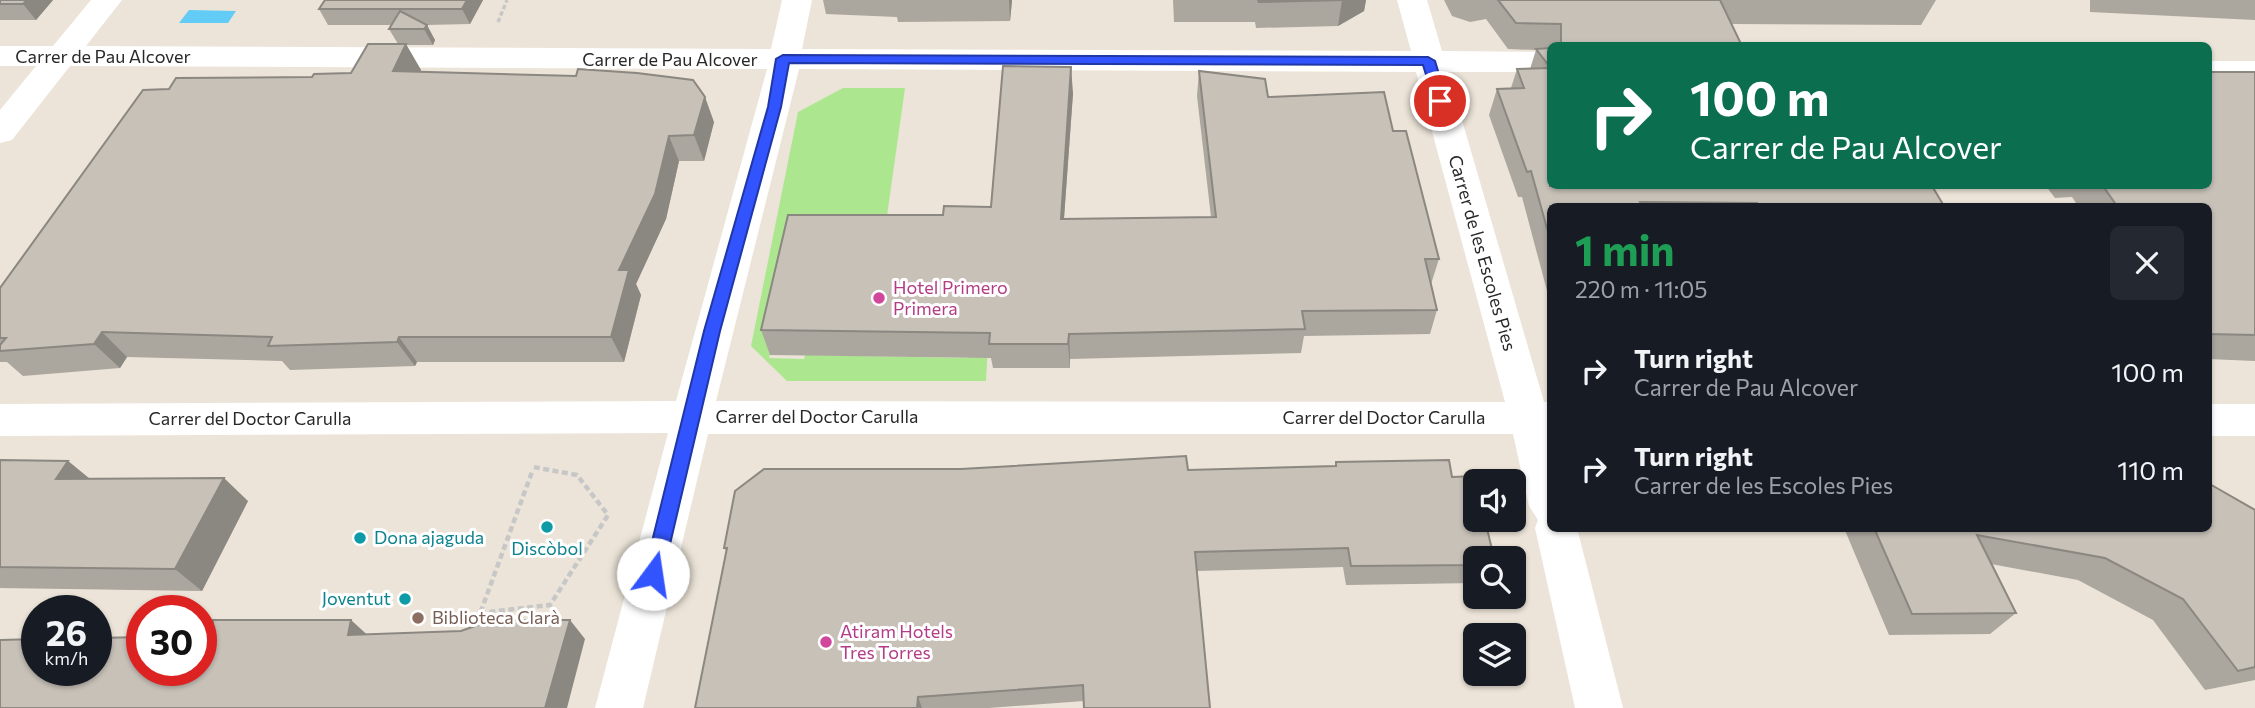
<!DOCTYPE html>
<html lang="en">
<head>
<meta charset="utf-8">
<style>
	:root { --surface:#171b24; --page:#242831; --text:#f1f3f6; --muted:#9ea1a6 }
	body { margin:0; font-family:Commissioner,sans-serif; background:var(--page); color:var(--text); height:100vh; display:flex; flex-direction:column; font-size:26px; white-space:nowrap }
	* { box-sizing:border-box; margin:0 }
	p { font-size:23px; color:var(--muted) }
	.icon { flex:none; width:38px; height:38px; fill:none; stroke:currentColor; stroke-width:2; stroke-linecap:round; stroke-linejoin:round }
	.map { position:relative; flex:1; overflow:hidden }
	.side { position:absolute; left:1547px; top:203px; width:665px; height:329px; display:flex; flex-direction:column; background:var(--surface); border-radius:10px; box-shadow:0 2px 5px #0004 }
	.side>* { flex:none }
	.banner { position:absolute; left:1547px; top:42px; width:665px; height:147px; border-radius:10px; box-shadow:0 2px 5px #0004; background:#0b6e4f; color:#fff; overflow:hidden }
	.fabs { position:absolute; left:1463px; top:469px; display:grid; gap:14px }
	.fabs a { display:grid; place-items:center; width:63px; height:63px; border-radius:10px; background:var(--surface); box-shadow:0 2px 5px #0004; font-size:35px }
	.speed { position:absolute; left:21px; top:595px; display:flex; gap:14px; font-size:35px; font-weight:700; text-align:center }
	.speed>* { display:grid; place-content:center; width:91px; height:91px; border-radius:50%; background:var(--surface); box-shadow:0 2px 5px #0004; line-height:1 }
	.speed small { font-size:18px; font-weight:400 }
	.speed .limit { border:10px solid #d22; background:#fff; color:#111 }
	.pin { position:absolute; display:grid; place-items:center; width:60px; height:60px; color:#fff; margin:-30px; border:4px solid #fff; border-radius:50%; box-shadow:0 2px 7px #0007 }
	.me { position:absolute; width:77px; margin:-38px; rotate:14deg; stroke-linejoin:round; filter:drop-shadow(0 0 5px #0008) }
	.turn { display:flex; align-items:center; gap:24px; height:147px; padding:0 28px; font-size:32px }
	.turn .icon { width:91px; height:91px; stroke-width:2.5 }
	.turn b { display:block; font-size:49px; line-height:60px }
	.round { display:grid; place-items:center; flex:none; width:74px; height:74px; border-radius:10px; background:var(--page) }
	.headline { display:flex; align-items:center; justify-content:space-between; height:119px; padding:0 28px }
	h1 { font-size:42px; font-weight:700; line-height:52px; color:#1e9e55 }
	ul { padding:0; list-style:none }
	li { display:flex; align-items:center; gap:21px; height:98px; padding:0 28px }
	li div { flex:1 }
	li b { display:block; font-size:26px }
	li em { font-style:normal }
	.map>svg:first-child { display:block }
	.green { fill:#ace790; fill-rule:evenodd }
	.water { fill:#62ccf7 }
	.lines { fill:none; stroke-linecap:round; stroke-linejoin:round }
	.path-far1 { stroke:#c7c7c7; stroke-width:3.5; stroke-dasharray:4.5 2.5; stroke-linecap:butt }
	.path { stroke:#c7c7c7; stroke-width:4.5; stroke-dasharray:6 3.5; stroke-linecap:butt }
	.minor { fill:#fff; fill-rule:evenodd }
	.wall { fill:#aba69e }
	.shaded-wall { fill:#8b8781 }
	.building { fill:#c7c1b8; stroke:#8b8781; stroke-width:2 }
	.route { fill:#3254ff; stroke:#2037a6; stroke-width:2 }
	.hotel-dot { fill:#d1479c; stroke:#fff; stroke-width:2.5 }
	.culture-dot { fill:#0f9aa8; stroke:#fff; stroke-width:2.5 }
	.education-dot { fill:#8d6e63; stroke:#fff; stroke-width:2.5 }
	.labels { text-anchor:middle; stroke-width:6; stroke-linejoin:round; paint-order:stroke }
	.street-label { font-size:18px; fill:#282828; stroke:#fff }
	.hotel-label { font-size:18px; fill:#b23c85; stroke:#fff; text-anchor:start }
	.culture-label { font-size:18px; fill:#0d838f; stroke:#fff; text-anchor:start }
	.education-label { font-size:18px; fill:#785e54; stroke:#fff; text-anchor:start }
</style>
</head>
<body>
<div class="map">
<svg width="2255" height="708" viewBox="0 0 2255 708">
	<rect width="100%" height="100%" fill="#ece4d8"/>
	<path class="green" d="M843,88h62l-19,135h109l-9,158h-199l-36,-35 47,-234zM981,232l-13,126 -163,-3 -1,4 -35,-1 29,-125z"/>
	<path class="water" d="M189,10l47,1 -8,12h-49z"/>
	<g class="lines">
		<path class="path-far1" d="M498,22l9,-22"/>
		<g class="path">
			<path d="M480,613l70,-8 58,-90 -31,-40 -44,-8"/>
			<path d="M474,630l58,-158"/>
		</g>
		<g class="minor">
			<path d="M91,0h31l-36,46 685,3 11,-49h30l-10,49 609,2 -14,-51h30l15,51 108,1v20h-102l96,330h6v126h27l46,180h-48l-40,-180 3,-8 -9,-14 -16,-72h-805l-65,274h-48l73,-275 -668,3v-32l676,-3 91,-332 -697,-3 -58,74 -12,3v-33l36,-44h-36v-20h53zM799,69l617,3 89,330 -789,-1z"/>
			<rect x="2208" y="61" width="47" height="20"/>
			<rect x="2208" y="404" width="47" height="32"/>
		</g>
	</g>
	<g class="wall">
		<path d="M0,0h53l-17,20h-36z"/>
		<path d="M483,0l-13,24 -44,1 9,15 -2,5h-27l15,25 -1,2 294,50 -10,39h-25l-13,58 -30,65 5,11 -17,67h-207l-2,4 -125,4 -8,-9 -155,-4 -7,11 -97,8 -16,-14h-7v-74l169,-199 143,-12 39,-4 47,-29 -9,-15 3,-4h-64l-9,-16z"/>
		<path d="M823,0h189l-2,21 -112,1 -1,-5 -71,-3z"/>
		<path d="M1173,0h193l-2,11 -26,15 -82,2 -1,-6h-81z"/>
		<path d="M1444,0h492l-15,25 -189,-1 10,22h-192v140l394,20h-394v96l-28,-105h-4l-29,-82 8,-26 14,-1 6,-19h13l6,-19 -28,-1 -22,-30 -16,3 -18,-6z"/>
		<path d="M2090,0h165v20l-165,-8z"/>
		<path d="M1199,71l69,26 125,34 46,128 -8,25 6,26 -7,24 -126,2 -3,17 -231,6v9h-77l-2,-10 -221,-3 -9,-25 182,-115 48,-8 82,-114 -9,126 147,-2 -14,-121z"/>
		<path d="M2255,72v289l-47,-2v-153h-130l-6,-9 -17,1 -9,-12h162z"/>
		<path d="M0,460l68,1 22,18 158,22 -46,90 -202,-3z"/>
		<path d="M1336,462l116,15 23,81v25l-129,2 -3,-18 -146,4 -113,130 -95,7h-294l32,-156 -3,-4 464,-78 147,-4z"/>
		<path d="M2255,510v170l-50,10 -52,-70 -75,-40 -87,-16 25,49 -26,21 -101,1 -45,-107h364z"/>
	</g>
	<g class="shaded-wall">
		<path d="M27,0h26l-17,20 -13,-16z"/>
		<path d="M467,0h16l-13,24 -8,-15z"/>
		<path d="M1009,0h3l-2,21z"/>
		<path d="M1342,0h24l-2,11 -26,15z"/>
		<path d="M427,25l8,15 -2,5 -9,-16z"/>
		<path d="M406,44l15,26 -13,27 -15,-26z"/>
		<path d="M1071,67l2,26 -11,152 -1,-26z"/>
		<path d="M705,97l9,25 -10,39 -10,-26z"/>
		<path d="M669,136l10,25 -13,58 -30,65 5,11 -17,67 -13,-25 8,-67z"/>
		<path d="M102,332l25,25 -7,11 -26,-24z"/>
		<path d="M1069,334l1,25v9l-2,-24z"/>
		<path d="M399,337l18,25 -2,4 -18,-24z"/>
		<path d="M68,461l28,23 -40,-5z"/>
		<path d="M224,478l24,23 -46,90 -27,-22z"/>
		<path d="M351,620l22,20 -25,-5z"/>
		<path d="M570,620l15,19 -18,69h-22z"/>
		<path d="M918,697l4,11h-5z"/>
	</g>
	<g class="building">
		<path d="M0,0h27l-4,4h-23z"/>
		<path d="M325,0h142l-5,9h-143z"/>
		<path d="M1258,0h85l-84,2z"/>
		<path d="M1498,0h222l22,46h-181v-22l-45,-1z"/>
		<path d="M400,11l27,14 -3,4h-35z"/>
		<path d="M368,44h38l-13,27 183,5 2,-7 59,4 56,7 12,17 -11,38 -25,1 -14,58 -36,76h10l-18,67h-212l-2,5 -129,4 4,-9 -170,-5 -8,12 -94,7v-6l6,-7h-6v-50l143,-198 26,-1 7,-11 136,-1 2,-3 37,-1z"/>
		<path d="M1550,48v19l-14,-18z"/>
		<path d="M1003,66l68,1 -10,152 155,-2 -17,-146 66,8 3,18 116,-5 9,39h13l33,128h-14l12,51 -135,1 3,18 -236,5 -1,10h-79l1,-11 -229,-3 27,-115h155l1,-9 47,1z"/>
		<path d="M1550,68v118h382l12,20h-186l-1,-3 -117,-1 2,4h-92v33l-19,-68 -4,1 -30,-83 27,-1 -7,-19z"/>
		<path d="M2208,72h47v263l-47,-1v-128h-91l-14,-20h105z"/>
		<path d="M1186,456l2,14 148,-4v-4l113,-2 3,17 24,-1 1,5h-2v39h10l9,38h-19v7l-124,1 -3,-18 -153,4 15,156h-126l-1,-23 -165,12 -1,11h-222l32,-160h-3l11,-57 29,-22h197z"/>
		<path d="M0,460l68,1 -12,18 168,-1 -49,91 -175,-2z"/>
		<path d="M2208,483l47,27v157l-17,4 -55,-72 -78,-41 -128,-23 39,78 -104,1 -38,-86h334z"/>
		<path d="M213,620h138l-3,15 113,-4 31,-11h78l-25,88h-545v-68l37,-1v31h59v-32l46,-1v33h59v-35h11z"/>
	</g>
	<path class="route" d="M783,55l645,2 7,4 12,40 -2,3h-10l-12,-39 -634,-2 -8,44 -61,224 -57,243 -3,6 -7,2 -6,-2 -3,-6 60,-243 64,-224 8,-48z"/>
	<g class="hotel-dot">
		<circle cx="879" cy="298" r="7"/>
		<circle cx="826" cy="642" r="7"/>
	</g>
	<g class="culture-dot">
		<circle cx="547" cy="527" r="7"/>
		<circle cx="360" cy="538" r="7"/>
		<circle cx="405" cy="599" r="7"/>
	</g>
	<circle class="education-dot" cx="418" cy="618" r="7"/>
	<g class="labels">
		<g class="street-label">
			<text x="103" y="63">Carrer de Pau Alcover</text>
			<text x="670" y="66">Carrer de Pau Alcover</text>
			<text transform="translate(1482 253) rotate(74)" y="6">Carrer de les Escoles Pies</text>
			<text x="817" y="423">Carrer del Doctor Carulla</text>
			<text x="1384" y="424">Carrer del Doctor Carulla</text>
			<text x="250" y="425">Carrer del Doctor Carulla</text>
		</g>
		<g class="hotel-label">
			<text x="893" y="294">Hotel Primero<tspan x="893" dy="21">Primera</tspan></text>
			<text x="840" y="638">Atiram Hotels<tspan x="840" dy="21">Tres Torres</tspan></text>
		</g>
		<g class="culture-label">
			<text x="374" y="544">Dona ajaguda</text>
			<text x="547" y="555" text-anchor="middle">Discòbol</text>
			<text x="391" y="605" text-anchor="end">Joventut</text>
		</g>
		<g class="education-label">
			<text x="432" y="624">Biblioteca Clarà</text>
		</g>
	</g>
</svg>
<div class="fabs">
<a><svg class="icon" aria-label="sound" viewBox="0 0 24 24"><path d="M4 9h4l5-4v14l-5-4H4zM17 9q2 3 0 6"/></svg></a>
<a><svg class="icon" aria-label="search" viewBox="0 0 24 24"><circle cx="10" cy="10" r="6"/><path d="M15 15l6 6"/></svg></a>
<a><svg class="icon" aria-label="layers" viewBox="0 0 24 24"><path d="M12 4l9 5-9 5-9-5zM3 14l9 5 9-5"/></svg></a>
</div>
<div class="speed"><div>26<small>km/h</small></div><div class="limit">30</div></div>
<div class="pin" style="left:1440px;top:101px;background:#d93025"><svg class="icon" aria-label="arrive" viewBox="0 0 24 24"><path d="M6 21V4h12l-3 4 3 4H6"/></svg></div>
<svg class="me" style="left:653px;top:574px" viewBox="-20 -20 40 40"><circle r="19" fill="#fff"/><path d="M0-13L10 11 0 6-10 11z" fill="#3254ff"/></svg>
<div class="banner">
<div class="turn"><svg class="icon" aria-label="right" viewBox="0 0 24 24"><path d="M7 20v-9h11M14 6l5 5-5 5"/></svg><div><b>100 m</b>Carrer de Pau Alcover</div></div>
</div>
<section class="side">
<div class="headline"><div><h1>1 min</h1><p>220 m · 11:05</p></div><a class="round"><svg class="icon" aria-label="close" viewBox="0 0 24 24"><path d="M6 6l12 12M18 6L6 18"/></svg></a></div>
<ul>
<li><svg class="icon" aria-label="right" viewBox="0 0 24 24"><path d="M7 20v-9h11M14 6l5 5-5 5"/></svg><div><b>Turn right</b><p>Carrer de Pau Alcover</p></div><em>100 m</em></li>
<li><svg class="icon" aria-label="right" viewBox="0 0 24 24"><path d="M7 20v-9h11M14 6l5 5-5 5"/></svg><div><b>Turn right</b><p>Carrer de les Escoles Pies</p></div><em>110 m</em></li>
</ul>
</section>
</div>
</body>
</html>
